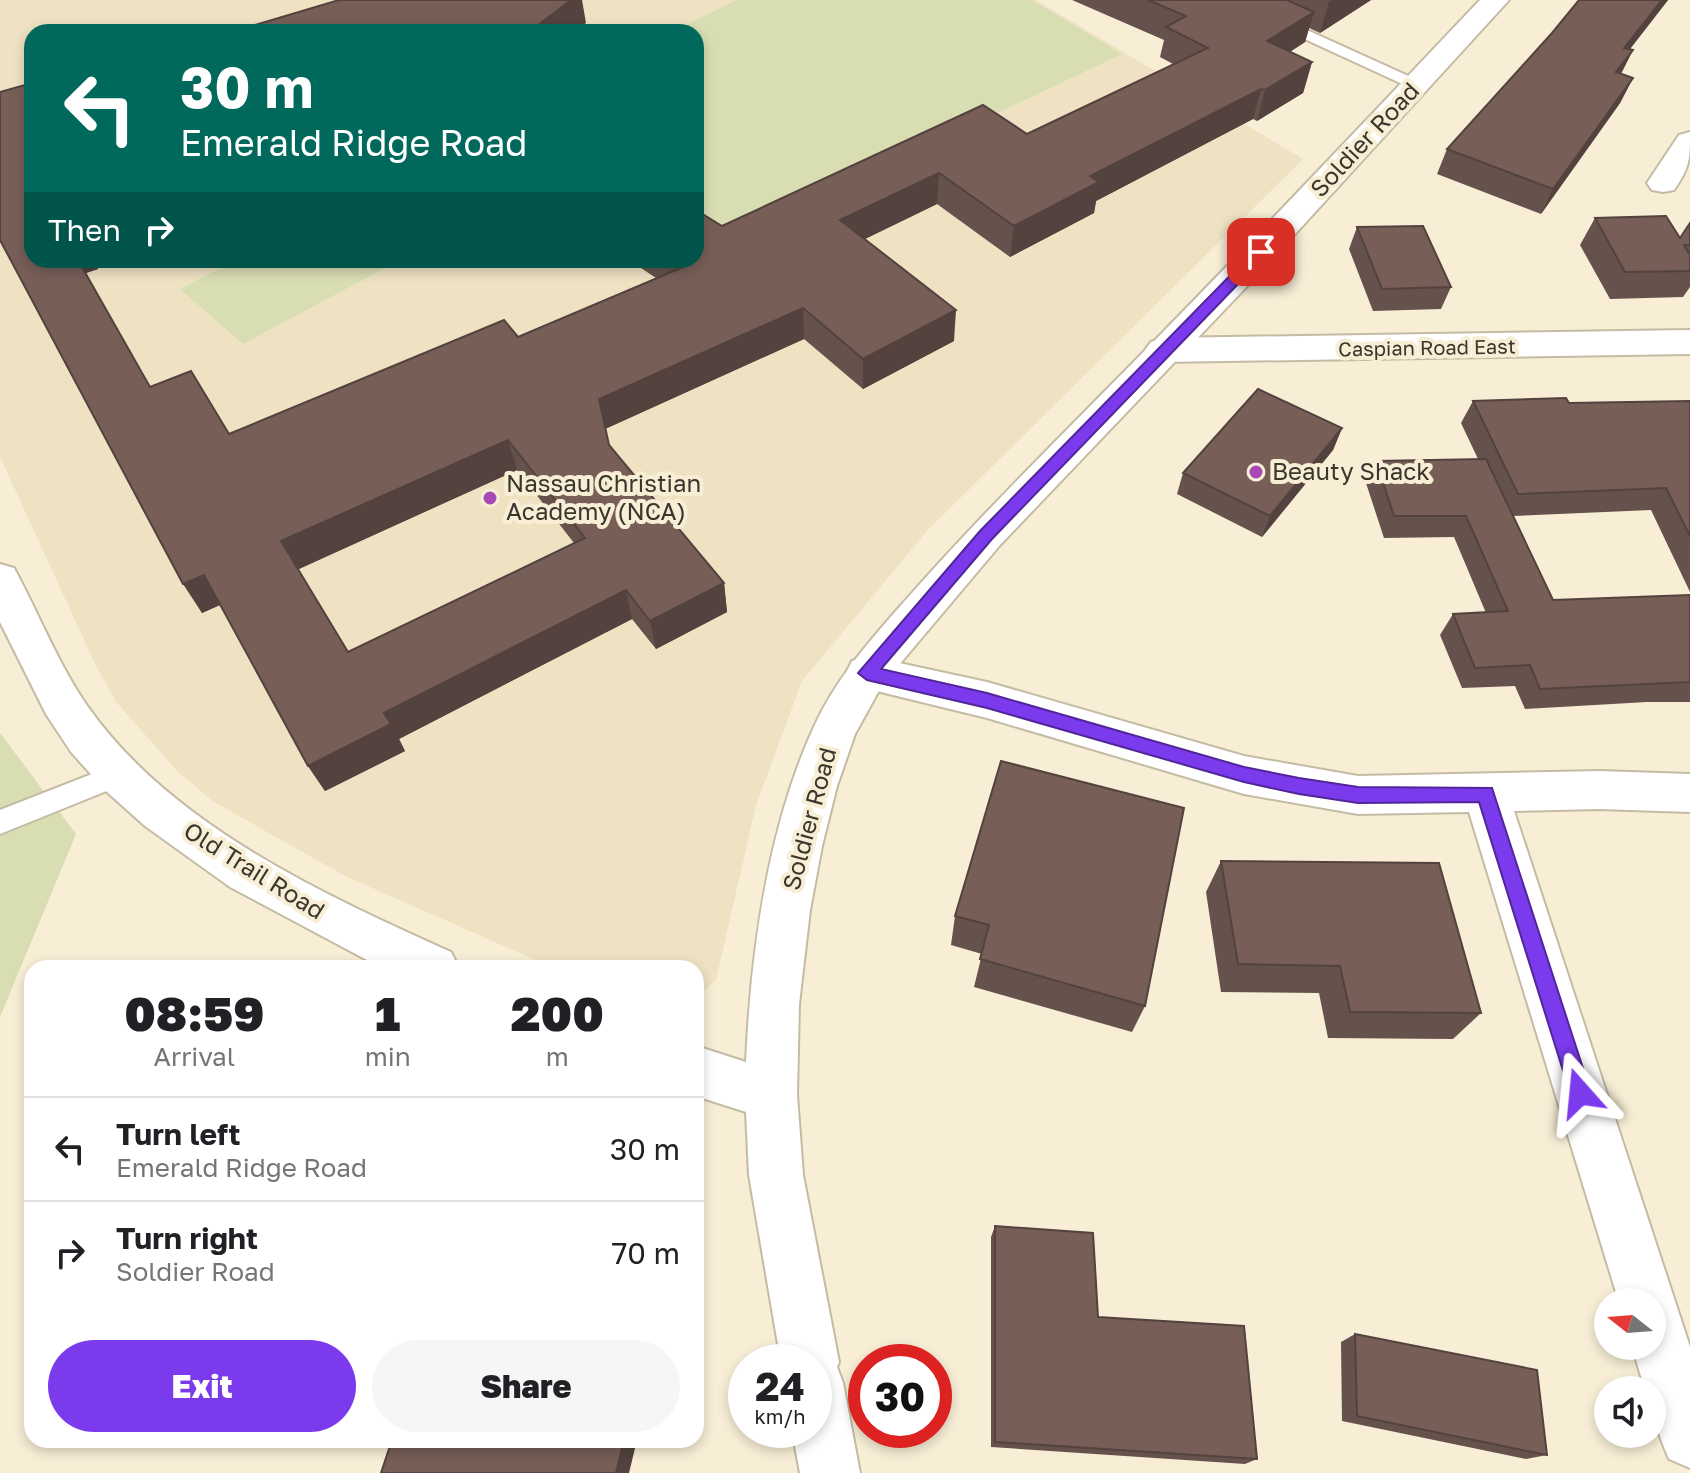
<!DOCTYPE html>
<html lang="en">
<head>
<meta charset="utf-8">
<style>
	:root { --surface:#fff; --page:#f6f6f6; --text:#202124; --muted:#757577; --line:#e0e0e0; --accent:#7c3aed }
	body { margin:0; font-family:"Golos Text",sans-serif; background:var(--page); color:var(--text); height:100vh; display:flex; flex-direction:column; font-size:30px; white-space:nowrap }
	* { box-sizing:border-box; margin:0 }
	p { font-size:26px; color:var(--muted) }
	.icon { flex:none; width:44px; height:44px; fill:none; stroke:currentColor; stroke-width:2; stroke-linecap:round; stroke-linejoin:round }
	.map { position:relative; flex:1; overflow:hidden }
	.drawer { position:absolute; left:24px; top:960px; width:680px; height:488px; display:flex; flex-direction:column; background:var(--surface); border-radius:24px; box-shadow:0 4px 12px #0003 }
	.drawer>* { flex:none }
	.hud { position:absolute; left:24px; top:24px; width:680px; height:244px; border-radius:24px; box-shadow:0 4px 12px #0003; background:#00695c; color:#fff; overflow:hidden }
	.needle { width:52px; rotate:287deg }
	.tools { position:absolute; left:1594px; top:1288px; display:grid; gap:16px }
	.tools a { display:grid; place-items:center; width:72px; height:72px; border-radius:50%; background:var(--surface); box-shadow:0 4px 12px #0003; font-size:40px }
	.speed { position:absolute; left:728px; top:1344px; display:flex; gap:16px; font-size:40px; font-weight:700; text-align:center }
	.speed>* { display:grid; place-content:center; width:104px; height:104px; border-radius:50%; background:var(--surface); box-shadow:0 4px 12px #0003; line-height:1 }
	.speed small { font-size:20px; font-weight:400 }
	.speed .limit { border:12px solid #d22; background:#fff; color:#111 }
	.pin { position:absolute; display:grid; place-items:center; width:68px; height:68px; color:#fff; margin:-34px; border-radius:16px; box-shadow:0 4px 12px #0006 }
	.me { position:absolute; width:88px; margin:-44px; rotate:342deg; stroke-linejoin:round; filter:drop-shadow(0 0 6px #0008) }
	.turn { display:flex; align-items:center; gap:28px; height:168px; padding:0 24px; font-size:36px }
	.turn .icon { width:104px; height:104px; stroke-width:2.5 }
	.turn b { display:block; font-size:56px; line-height:68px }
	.then { display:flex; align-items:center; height:76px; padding:0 24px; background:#0003; gap:16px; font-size:30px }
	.eta { display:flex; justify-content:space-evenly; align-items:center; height:136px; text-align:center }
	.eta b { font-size:48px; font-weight:800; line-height:56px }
	.action { display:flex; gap:16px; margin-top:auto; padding:16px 24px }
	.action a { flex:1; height:92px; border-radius:48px; background:var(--accent); color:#fff; font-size:32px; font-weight:800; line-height:92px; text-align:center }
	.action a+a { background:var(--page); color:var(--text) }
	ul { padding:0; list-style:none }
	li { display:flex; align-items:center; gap:24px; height:104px; padding:0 24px; border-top:2px solid var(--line) }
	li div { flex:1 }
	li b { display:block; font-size:30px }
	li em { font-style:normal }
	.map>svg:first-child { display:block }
	.built { fill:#eee2c3; fill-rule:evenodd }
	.green { fill:#d9ddb2 }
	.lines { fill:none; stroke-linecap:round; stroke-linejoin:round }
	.service-casing { stroke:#c5bba4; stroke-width:4 }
	.minor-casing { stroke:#c5bba4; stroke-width:4 }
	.secondary-casing { stroke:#c5bba4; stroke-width:4 }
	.service { fill:#fff; fill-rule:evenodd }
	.minor { fill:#fff; fill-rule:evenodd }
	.secondary { fill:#fff; fill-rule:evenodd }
	.wall { fill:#66524c; fill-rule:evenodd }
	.shaded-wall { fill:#53423e }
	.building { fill:#775f58; stroke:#53423e; stroke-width:2; fill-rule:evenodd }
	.route { fill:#7c3aed; stroke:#51269a; stroke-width:2 }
	.poi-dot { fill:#a649b4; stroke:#f8eed6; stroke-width:3 }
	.labels { text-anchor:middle; stroke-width:8; stroke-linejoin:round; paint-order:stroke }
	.far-street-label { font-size:20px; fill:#3a362d; stroke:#f8eed6 }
	.street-label { font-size:24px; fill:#3a362d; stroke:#f8eed6 }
	.poi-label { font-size:24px; fill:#3a362d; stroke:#f8eed6; text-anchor:start }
</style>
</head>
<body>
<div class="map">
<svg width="1690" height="1473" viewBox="0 0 1690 1473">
	<rect width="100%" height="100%" fill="#f8eed6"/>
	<path class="built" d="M0,0h1036l267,159 -377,373 -124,149 -46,124 -40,175 -20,18v-30h-142l-209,-92 -131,-74 -36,-30 -61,-69 -20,-35 -97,-211zM32,32h664v228h-664z"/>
	<g class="green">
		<path d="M737,0h295l90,54 -391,185 -35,-22v-185h-24z"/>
		<path d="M237,260h163l-157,84 -63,-55z"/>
		<path d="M0,733l76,101 -76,183z"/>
	</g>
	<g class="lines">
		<defs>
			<g id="service">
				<path d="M1220,0h21l185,84 -9,5 -6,-1z"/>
				<path d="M120,763l9,3 4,8 -4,8 -129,52v-24z"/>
			</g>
			<g id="minor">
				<path d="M1690,132c0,27 0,35 -16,58l-11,2 -11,-2 -5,-7 32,-48z"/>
				<path d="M1690,330v24l-527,8 -12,-4 -6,-8 6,-8 12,-4z"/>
				<path d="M867,656l120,26 257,74 114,20 241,-5 91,3v38l-91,-3 -85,2 176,536v121l-21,-9c-10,-23 -17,-44 -17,-69h-7l-13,-44h20v-44h-33l-150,-490 -111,2 -114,-20 -257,-76 -135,-33 -6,-12 6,-12z"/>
			</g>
			<g id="secondary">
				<path d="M1480,0h29l-256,280 -253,265 -118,140 -27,49 -18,52 -15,60 -12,64 -11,94 -2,91 6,80 36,187 -2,5 6,16 17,90h-60l-8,-43h22v-68h-33l-32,-187 -3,-63 -50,-16v-50l50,16c5,-111 21,-231 67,-333 23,-52 61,-93 98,-135 62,-70 128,-136 194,-203 127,-128 251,-260 375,-391z"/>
				<path d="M0,564l14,4c25,46 44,96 74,139 83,118 236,188 363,245l8,16h-77l-152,-81 -85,-61 -39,-35 -35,-39 -25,-38 -46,-92z"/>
			</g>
		</defs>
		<use href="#service" class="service-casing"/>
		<use href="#minor" class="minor-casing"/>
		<use href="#secondary" class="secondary-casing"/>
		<use href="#service" class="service"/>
		<use href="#minor" class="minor"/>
		<use href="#secondary" class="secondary"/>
	</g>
	<g class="wall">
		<path d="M1072,0h299l-51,33 -11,-5 -4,14 -15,10 22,10 -9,31 -46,28 -4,-2 -157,82 -2,12 -84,44 -73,-53 -72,35 89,102 -91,48 -59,-50 -199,90 4,16 115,138 3,29 -71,37 -24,-30 -233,120 6,12 -80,40 -17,-25 -88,-161 -18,8 -191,-351 21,-2h61l5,9 -12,4 64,114 79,47 289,-97 138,-59 -27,-18h67l26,-34 305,-92 146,-70 -13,-7 4,-17zM517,470l57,73 -226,109 -50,-83z"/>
		<path d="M1579,0h89l-38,49 3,1 -12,24 12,4 -13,25 -79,111 -104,-40 10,-25 105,-116z"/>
		<path d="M1595,218l85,20 10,-15v64l-7,10 -73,2 -30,-54z"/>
		<path d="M1357,227l94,60 -10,22 -68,2 -24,-62z"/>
		<path d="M1473,401l96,2 121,-2v191l-39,-82 -138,6 40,84 137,-5v107h-43l-122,7 -10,-23 -53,2 -22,-53 13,-21 33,-1 -32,-76 -70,1 -18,-55 10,-22 102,-2 -17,-36z"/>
		<path d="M1342,428l-9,22 -71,87 -85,-43 6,-21z"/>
		<path d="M1001,761l144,245 -13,26 -158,-45 8,-33 -31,-9 4,-29z"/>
		<path d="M1221,861l260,152 -28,26 -125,-1 -9,-45 -98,-1 -15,-100z"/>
		<path d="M995,1226l103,91 159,142 -12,5 -254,-17v-210z"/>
		<path d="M1355,1334l192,121 -21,4 -184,-38 -1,-79z"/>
	</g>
	<g class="shaded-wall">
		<path d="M571,0h11l4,23 -12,9h-45z"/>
		<path d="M1333,0h38l-51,33 9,-31z"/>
		<path d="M1662,0h6l-56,72 12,-24z"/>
		<path d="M1314,12l-9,30 -46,29 8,-30z"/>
		<path d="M1633,50l-13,25 -4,-3z"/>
		<path d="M1312,62l-9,31 -46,28 8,-31z"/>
		<path d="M1633,78l-13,25 -79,111 12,-25z"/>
		<path d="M1261,89l-8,30 -157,82 -2,12 -84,44 4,-31 76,-50z"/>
		<path d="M939,173l-2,31 -97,47v-31z"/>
		<path d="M78,260h15l5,9 -12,4z"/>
		<path d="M803,308l1,31 -199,90 -6,-30z"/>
		<path d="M956,310l-2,31 -91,48v-30z"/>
		<path d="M1342,428l-9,22 -71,87 8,-21z"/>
		<path d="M508,440l9,30 -220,100 -16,-29z"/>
		<path d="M204,575l18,29 -20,9 -19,-29z"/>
		<path d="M724,583l3,29 -71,37 -6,-28z"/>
		<path d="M626,590l6,29 -233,120 6,12 -80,40 -17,-25 76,-53z"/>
		<path d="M624,1440h13l-8,33h-13z"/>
	</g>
	<g class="building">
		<path d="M339,0h232l-42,32h-298z"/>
		<path d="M1148,0h139l27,12 -47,29 45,21 -47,28 -4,-1 -171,87 9,6 -85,44 -75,-53 -99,47 116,90 -93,49 -60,-51 -204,91 10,46 115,138 -74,38 -24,-31 -242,123 7,11 -83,42 -104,-191 -21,9 -183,-344v-148l32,-9v177h46l72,127 41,-16 38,63 275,-114 14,17 163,-69 -11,-8h26v-50l26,16 261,-121 44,29 181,-86 -42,-21 20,-11zM508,440l77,98 -237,114 -67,-111z"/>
		<path d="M1579,0h83l-38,48 9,2 -17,22 17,6 -80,111 -106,-40 105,-116z"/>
		<path d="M1666,216l14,22 10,-15v22h-6l6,10v16l-65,1 -30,-54z"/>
		<path d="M1423,226l28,61 -69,2 -25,-62z"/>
		<path d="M1258,389l84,39 -72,88 -87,-43z"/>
		<path d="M1566,398l3,5 121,-2v135l-24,-48 -148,6 -45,-93z"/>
		<path d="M1486,459l67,141 137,-5v87l-150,7 -10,-24 -55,3 -22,-54 55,-3 -42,-95h-72l-18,-55z"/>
		<path d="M1001,761l183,47 -39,198 -165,-47 9,-34 -34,-9z"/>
		<path d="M1221,861l218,2 42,150 -131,-1 -10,-46 -102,-2z"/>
		<path d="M995,1226l98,7 5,84 146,9 13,133 -262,-17z"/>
		<path d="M1355,1334l182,36 10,85 -190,-39z"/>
		<path d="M392,1440h232l-8,33h-235z"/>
	</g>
	<path class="route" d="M1261,248l7,4 -2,3 -274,284 -111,130 106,24 257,74 55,11 59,9 134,1 99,305 -3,7 -8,3 -7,-3 -3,-7 -91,-291 -121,1 -59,-9 -55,-12 -257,-74 -120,-28 -9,-7 122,-142 276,-282z"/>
	<g class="poi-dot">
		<circle cx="1256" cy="472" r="8"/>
		<circle cx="490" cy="498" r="8"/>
	</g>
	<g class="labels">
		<g class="far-street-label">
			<text transform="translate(1427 348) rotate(-1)" y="7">Caspian Road East</text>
		</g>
		<g class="street-label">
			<text transform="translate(1365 140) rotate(-47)" y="8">Soldier Road</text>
			<text transform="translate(810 819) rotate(-75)" y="8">Soldier Road</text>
			<text transform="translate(254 871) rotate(32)" y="8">Old Trail Road</text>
		</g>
		<g class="poi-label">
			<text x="1272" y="480">Beauty Shack</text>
			<text x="506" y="492">Nassau Christian<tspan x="506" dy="28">Academy (NCA)</tspan></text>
		</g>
	</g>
</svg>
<div class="tools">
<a><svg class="needle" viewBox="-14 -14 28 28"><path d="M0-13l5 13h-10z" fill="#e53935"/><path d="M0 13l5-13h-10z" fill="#757577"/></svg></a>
<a><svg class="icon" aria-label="sound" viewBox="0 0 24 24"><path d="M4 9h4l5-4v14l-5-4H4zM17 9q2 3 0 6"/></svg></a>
</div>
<div class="speed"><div>24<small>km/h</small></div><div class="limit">30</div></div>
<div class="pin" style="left:1261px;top:252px;background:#d93025"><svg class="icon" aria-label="arrive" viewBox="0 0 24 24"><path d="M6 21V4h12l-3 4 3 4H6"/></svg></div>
<svg class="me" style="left:1580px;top:1093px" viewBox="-20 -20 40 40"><path d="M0-17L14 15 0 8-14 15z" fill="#7c3aed" stroke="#fff" stroke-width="4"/></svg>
<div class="hud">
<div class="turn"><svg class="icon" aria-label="left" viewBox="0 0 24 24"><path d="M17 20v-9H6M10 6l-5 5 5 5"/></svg><div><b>30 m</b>Emerald Ridge Road</div></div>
<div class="then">Then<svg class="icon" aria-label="right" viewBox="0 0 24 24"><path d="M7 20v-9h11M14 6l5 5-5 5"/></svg></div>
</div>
<section class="drawer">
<div class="eta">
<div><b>08:59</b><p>Arrival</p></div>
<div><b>1</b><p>min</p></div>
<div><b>200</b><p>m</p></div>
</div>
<ul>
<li><svg class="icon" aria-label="left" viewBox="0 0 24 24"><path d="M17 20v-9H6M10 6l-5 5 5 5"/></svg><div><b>Turn left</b><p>Emerald Ridge Road</p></div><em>30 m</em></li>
<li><svg class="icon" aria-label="right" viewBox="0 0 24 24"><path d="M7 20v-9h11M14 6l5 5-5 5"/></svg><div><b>Turn right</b><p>Soldier Road</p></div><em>70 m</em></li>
</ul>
<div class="action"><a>Exit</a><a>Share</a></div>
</section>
</div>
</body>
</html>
